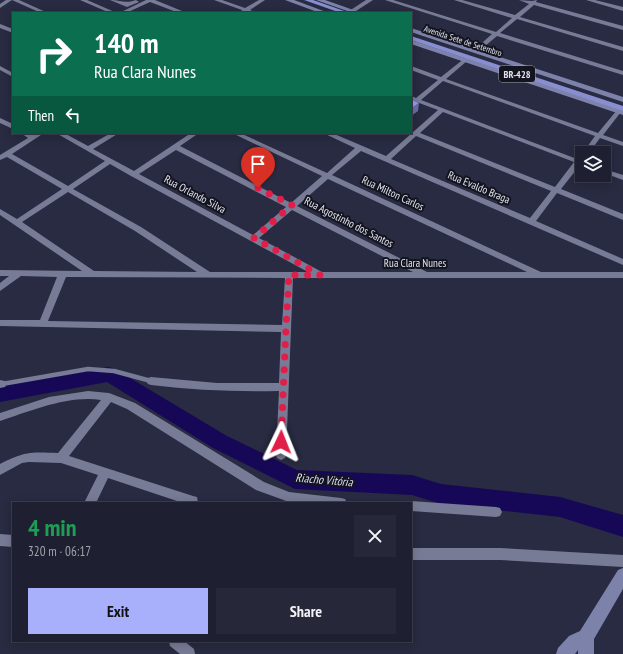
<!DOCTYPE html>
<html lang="en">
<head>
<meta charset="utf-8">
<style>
	:root { --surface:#1e2031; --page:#262839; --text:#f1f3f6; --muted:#a1a3ab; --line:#3c3e4d; --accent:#a8b0fc }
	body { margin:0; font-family:"PT Sans Narrow",sans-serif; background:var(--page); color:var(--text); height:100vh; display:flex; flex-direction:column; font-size:15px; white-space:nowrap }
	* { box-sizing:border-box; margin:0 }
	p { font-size:13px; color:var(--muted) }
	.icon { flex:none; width:22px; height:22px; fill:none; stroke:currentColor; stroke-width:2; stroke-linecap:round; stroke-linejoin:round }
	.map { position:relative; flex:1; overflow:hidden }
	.drawer { position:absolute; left:12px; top:502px; width:400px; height:140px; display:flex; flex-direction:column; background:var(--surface); border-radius:0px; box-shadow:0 2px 10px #0003,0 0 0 1px var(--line) }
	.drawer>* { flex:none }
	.banner { position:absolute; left:12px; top:12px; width:400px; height:122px; border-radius:0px; box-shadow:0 2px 10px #0003,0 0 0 1px var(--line); background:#0b6e4f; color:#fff; overflow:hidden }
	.controls { position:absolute; left:575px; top:146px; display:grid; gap:8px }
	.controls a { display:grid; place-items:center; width:36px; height:36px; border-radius:0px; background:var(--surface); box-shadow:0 2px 10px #0003,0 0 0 1px var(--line); font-size:20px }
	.pin { position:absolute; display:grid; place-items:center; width:34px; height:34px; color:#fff; margin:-41px -17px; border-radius:50% 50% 50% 0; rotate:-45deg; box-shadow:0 0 4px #0007 }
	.pin .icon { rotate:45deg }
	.me { position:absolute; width:44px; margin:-22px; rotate:2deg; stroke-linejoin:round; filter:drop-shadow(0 0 3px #0008) }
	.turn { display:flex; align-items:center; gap:14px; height:84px; padding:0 16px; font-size:18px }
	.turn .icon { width:52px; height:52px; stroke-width:2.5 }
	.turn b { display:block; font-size:28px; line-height:34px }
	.then { display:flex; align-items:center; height:38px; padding:0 16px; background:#0003; gap:8px; font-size:15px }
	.round { display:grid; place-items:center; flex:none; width:42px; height:42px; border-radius:0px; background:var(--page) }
	.head { display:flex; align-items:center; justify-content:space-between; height:68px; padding:0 16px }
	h1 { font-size:24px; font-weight:700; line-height:30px; color:#1e9e55 }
	.action { display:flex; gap:8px; margin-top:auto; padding:8px 16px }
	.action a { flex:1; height:46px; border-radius:0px; background:var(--accent); color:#111; font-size:16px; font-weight:700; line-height:46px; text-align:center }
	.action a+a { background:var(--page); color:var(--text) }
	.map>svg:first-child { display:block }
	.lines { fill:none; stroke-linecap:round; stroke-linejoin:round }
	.river { fill:#170857; fill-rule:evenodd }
	.service { stroke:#777b95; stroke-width:4.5 }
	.minor { fill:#777b95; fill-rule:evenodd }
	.secondary { fill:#7d82ab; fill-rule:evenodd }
	.trunk { fill:#888ed0; fill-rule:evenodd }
	.shaded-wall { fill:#696eac }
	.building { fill:#969df5; stroke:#696eac }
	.route { stroke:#e11d48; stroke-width:7; stroke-dasharray:0 12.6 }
	.labels { text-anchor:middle; stroke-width:4; stroke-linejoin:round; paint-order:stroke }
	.far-street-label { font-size:9px; fill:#e0e3f1; stroke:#13141e }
	.shield { fill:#13141e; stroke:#a2a5b2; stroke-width:1 }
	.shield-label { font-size:10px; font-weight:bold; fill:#e0e3f1 }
	.street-label { font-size:11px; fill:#e0e3f1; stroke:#13141e }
	.water-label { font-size:12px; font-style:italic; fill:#dcdff6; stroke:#13141e }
</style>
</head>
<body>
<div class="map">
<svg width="623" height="654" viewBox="0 0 623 654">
	<rect width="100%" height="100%" fill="#282b41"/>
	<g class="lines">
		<path class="river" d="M109,367l6,2 112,67 70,34 115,5 29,9 119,13 63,18v22l-63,-20 -119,-13 -29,-9 -117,-6 -82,-41 -106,-66 -107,20v-16z"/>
		<path class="service" d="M2,384l86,-15 26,2 37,10"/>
		<g class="minor">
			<path d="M6,0h13l29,13h-7l-29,-13 -12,8v-4z"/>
			<path d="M80,0h7l30,13h-7z"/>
			<path d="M110,0c11,0 15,4 26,0l3,2 -12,5z"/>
			<path d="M146,0h9l32,13h-8l-29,-11 -24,11h-7z"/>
			<path d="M214,0h8l23,8 14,-8h6l-15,10 7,3h-16l1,-3z"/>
			<path d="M366,0h7l-20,13h-7z"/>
			<path d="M385,0h8l103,32 16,-14 -58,-18h8l53,15 14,-11 -10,-4 13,1 5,-1 -1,2 87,24v4l-89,-25 -14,12 103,30v4l-106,-32 -17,14 123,38v4l-126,-39 -19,16h-4v-2l18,-16z"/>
			<path d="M586,0h9l28,7v4z"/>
			<path d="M0,24l13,5v4l-13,-5z"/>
			<path d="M465,58l2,1v2l-21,18 152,54 19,-23h4v2l-18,23 20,7v4l-23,-8 -11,15 -7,1 13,-18 -152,-55 -22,19 156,59 2,-2 3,-1v9h-2l-19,24 62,25v6l-66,-27 -21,28 87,38v6l-262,-114 -29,24 209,97h82v6h-330l-7,177 -1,3 -4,2 -4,-2 -1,-3 3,-64c-43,1 -86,-1 -128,-6l-3,-1 -2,-3 2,-3 3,-1 66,6h62l2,-51 -281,-6v-6h40l17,-43 -36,-1 -21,15v-8l9,-7h-9v-6l82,1 -82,-56v-6l17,10 45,-30 -55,-32 -7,3v-5l28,-17 -7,-5h8l4,2 3,-2h8l-32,21 56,32 37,-25 -49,-28h8l24,13 23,-13h8l-26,16 41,22 57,-38h8l-19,13 111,57 31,-27 -90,-43h8l87,40 28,-25 -32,-15h9l54,23 52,-46 -27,-10v-4l5,2 22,-18 -27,-10v-4l30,11zM443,112l131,50 -19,25 -135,-54zM416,136l135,55 -21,27 -139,-59zM176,150l110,57 -33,28 -114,-61zM110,164l21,12 177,96h-98l-69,-45 -68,-38zM328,179l199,93h-100l-130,-66zM68,192l67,39 62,41 -103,-1 -72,-49zM292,210l121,62h-91l-63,-34zM66,277l219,1 -3,47 -234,-4z"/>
			<path d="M0,66l13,7v4l-13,-7z"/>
			<path d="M0,118l13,6v5l-13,-6z"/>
			<path d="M604,169l19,6v5l-19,-7z"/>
			<path d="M0,380l5,1 2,3 -2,3 -5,1z"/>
			<path d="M88,391l21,2 26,10 129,79 25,10 52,6 4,1 2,4 -58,-1 -33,-12 -129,-81 -16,-7 -42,54 124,40 4,1 1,6h-15l-75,-25 -12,25h-12l14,-28 -37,-12 -32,-1 -7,1 -22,12v-11c25,-13 31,-12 58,-11l43,-53c-33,-5 -70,11 -101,21v-8l49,-16z"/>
			<path d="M411,501l85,6 4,1 2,4 -2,4 -4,1 -85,-6v-8h-4z"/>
			<path d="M0,534l13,1v12l-13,-1z"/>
			<path d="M411,548h89l123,7v12l-123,-7h-89z"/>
			<path d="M169,641h15l10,8 1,5h-15l-10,-8z"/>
		</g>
		<g class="secondary">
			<path d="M285,0h9l35,13h-9z"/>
			<path d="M316,0h9l37,13h-9z"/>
			<path d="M411,28l212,69v5l-212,-70z"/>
			<path d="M411,40l212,70v5l-212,-71z"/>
			<path d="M623,568v21l-29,50v15h-16v-4l-3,4h-19l2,-6 11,-12 11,-5 38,-61z"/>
		</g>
		<g class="trunk">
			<path d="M304,0h9l37,13h-9z"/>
			<path d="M411,36l212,70v5l-212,-71z"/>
		</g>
	</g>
	<path class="shaded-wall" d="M419,103l-1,8 -7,5v-7z"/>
	<path class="building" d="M411,99l8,4 -8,6z"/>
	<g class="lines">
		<path class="route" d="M258,188l34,17 -38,33 66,37h-31l-3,53 -5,114"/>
	</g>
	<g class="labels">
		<g class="far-street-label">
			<text transform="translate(463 41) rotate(18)" y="3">Avenida Sete de Setembro</text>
		</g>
		<rect class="shield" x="499" y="66" width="36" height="16" rx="3"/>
		<g class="shield-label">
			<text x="517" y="78">BR-428</text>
		</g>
		<g class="street-label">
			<text transform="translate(479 187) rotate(23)" y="4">Rua Evaldo Braga</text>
			<text transform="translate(393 193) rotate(25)" y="4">Rua Milton Carlos</text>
			<text transform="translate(195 194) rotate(28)" y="4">Rua Orlando Silva</text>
			<text transform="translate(349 222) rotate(27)" y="4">Rua Agostinho dos Santos</text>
			<text x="415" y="267">Rua Clara Nunes</text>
		</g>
		<g class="water-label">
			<text transform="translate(324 480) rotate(5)" y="4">Riacho Vitória</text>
		</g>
	</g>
</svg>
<div class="controls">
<a><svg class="icon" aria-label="layers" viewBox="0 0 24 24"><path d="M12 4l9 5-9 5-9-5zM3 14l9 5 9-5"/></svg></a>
</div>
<div class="pin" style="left:258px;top:188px;background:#d93025"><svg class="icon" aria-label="arrive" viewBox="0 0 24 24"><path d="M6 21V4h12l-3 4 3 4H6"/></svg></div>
<svg class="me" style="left:281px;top:442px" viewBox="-20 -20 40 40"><path d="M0-17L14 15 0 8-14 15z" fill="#e11d48" stroke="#fff" stroke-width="4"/></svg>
<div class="banner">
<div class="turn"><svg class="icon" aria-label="right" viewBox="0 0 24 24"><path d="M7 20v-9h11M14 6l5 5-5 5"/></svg><div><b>140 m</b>Rua Clara Nunes</div></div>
<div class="then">Then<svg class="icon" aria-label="left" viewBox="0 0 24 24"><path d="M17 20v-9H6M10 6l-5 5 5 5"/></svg></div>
</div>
<section class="drawer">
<div class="head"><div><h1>4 min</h1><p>320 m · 06:17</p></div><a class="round"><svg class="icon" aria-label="close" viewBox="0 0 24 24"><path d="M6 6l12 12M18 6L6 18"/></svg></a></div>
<div class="action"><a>Exit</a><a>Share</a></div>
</section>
</div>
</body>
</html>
